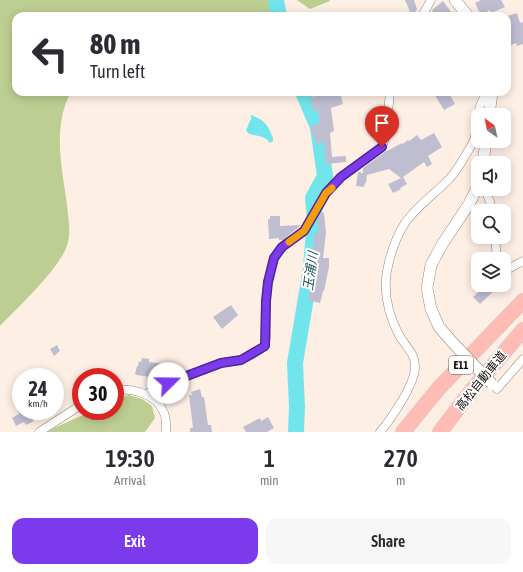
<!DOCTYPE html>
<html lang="en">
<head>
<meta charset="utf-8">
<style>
	:root { --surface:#fff; --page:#f7f7f7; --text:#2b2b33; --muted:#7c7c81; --accent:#7c3aed }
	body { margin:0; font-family:"Asap Condensed","Noto Sans JP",sans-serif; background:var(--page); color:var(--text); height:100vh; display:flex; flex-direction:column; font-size:15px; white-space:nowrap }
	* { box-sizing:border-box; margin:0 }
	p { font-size:13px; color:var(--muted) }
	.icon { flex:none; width:22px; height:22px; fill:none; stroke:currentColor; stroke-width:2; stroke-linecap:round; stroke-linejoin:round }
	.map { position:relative; height:432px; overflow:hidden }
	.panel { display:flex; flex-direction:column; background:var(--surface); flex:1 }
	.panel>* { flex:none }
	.hud { position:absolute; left:12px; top:12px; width:499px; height:84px; border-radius:12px; box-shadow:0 2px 10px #0003; background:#fff; color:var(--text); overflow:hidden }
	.needle { width:26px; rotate:327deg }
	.tools { position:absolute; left:471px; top:108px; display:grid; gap:8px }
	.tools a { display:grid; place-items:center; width:40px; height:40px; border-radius:8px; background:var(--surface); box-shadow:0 2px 10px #0003; font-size:20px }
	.speed { position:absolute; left:12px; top:368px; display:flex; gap:8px; font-size:20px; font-weight:700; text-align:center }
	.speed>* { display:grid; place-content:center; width:52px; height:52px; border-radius:50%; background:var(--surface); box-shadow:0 2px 10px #0003; line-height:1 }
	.speed small { font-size:10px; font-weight:400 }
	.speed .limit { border:6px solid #d22; background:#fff; color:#111 }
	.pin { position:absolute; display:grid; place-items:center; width:34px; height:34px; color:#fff; margin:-41px -17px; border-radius:50% 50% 50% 0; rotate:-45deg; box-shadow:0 0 4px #0007 }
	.pin .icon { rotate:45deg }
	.me { position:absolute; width:44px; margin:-22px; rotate:68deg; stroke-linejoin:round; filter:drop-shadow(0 0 3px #0008) }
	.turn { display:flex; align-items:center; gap:14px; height:84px; padding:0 12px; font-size:18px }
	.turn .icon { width:52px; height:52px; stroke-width:2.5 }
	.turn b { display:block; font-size:28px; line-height:34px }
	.eta { display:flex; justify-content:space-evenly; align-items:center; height:68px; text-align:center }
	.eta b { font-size:24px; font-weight:600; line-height:28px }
	.cta { display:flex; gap:8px; margin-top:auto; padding:8px 12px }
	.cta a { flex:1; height:46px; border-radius:12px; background:var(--accent); color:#fff; font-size:16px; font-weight:600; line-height:46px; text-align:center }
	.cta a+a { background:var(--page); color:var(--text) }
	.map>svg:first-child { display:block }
	.green { fill:#bdce92 }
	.water { fill:#72e5ec }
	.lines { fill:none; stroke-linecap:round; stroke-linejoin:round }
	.river { stroke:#72e5ec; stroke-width:16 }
	.building { fill:#bfbed1 }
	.minor-casing { stroke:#98867c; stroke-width:9 }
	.tertiary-casing { stroke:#98867c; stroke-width:12 }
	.motorway-casing { stroke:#d5d4d3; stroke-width:16 }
	.minor { stroke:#fff; stroke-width:8 }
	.tertiary { stroke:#fff; stroke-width:11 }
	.motorway { stroke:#febcb5; stroke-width:15 }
	.tertiary-bridge-casing { stroke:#98867c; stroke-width:12; stroke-linecap:butt }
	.tertiary-bridge { stroke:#fff; stroke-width:11 }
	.route-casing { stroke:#51269a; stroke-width:10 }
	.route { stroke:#7c3aed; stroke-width:7 }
	.slow { stroke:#f59e0b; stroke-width:7 }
	.labels { text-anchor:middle; stroke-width:4; stroke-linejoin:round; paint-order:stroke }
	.shield { fill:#fff; stroke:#5a5654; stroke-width:1 }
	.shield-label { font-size:11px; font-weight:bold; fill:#140e0a }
	.street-label { font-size:12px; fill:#140e0a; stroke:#fff }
	.water-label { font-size:13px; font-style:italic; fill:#205356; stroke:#fff }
</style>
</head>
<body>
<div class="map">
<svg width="523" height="432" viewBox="0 0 523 432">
	<rect width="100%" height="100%" fill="#feefe5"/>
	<g class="green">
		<path d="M0,0h282l-12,9 -1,7h-253v76h55c-19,35 -9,75 -4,113 1,12 4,25 1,37 -5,24 -50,65 -68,84z"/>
		<path d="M297,0h32l1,1 -20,8z"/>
		<path d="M129,395l13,4 10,7 3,12 -10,14h-100l47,-21h23v-12z"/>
	</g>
	<path class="water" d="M251,115c14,5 17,10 22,23v3l-3,2c-5,-7 -13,-7 -21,-9l-3,-4 5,-11z"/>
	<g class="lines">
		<g class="river">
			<path d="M276,0l3,16"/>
			<path d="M296,432l1,-25 -2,-44 16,-95 4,-50 -2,-20 12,-22 -7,-49 -15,-35"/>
		</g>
	</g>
	<g class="building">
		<path d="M405,0h9l3,9 -4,7h-1z"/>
		<path d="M481,0h20l4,7 -14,6 -1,-3 -9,5 -6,-12z"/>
		<path d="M443,1l11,15h-18l-4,-6z"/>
		<path d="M517,13l3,10 3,-1v22l-6,2 -1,-3 -9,4v-31z"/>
		<path d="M314,92h26l3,12 -12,4 3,23 -4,2 2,24 14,-1v6l-20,2 -2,-22 -7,2 -7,-17 10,-4 -2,-13 -5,1 -3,-13 6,-2z"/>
		<path d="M433,92h15l7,12 -11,6z"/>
		<path d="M434,133l8,14 -14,9 4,8 -5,3 -3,-5 -21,15 4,7 -7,4 1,1 -8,4 -5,-9 13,-6 -12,-9 -22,6 -1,8h-1l-1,4 -8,-1 2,-14 5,1v-5l22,-16 17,-9 1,1 5,-4 1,1 8,-6 4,5z"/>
		<path d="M321,213h3l2,20 -3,25h6v9l-5,24h-1l-3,12 -12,-3 4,-19h-3l6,-49h4l-2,-13z"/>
		<path d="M270,216h10v10l21,-1 -18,15h-4v-2l-10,1 -1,-20h2z"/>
		<path d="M486,285h14l-20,19 -7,-7z"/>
		<path d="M231,305l7,10 -16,14 -9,-12z"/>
		<path d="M57,345l3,6 -6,5 -4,-7z"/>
		<path d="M142,358l7,1v3l24,3 -1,10 -22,-1v3l-13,-2 -2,-1 2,-8h1l1,-5 2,1z"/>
		<path d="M200,389l2,8h2l4,28h3l1,7h-22v-4h3l-4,-33h3l-1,-3z"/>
		<path d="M18,411h11l5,10 -8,4 -2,-3 -8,4 -4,-8 7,-4z"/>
		<path d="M268,417l6,11 -7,4h-21l-3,-5 17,-9 1,3z"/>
	</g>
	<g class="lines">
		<defs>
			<g id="minor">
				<path d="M422,16l9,-16"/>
				<path d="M485,189l5,13 2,9"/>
				<path d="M495,237l2,22"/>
				<path d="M504,267l6,1 13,-7"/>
				<path d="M497,389l26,-30"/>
				<path d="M115,391c16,-4 41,3 48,20 4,6 3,14 3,21"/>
				<path d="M147,394l7,-5 43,-17 24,-9 20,-3 9,-4 15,-10 1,-8v-37l2,-19 6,-24 8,-11 22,-16 22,-38 15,-16 41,-30 4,-12 4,-43"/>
				<path d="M39,432l42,-27"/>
				<path d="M380,432c11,-13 36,-49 35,-66 0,-13 -10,-20 -16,-31 -11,-21 -16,-41 -12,-64 3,-16 9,-34 18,-48 12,-17 31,-30 45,-45 6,-6 11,-15 15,-22 3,-5 7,-11 9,-16 5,-17 1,-35 15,-48"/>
			</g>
			<g id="tertiary">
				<path d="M455,0l13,16"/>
				<path d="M489,115l3,-23"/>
				<path d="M483,163l3,-22"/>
				<path d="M453,343l-14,-16 -8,-18 -4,-21 4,-23 12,-22 26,-39 9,-18"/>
			</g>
			<g id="motorway">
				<path d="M403,432l36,-44 84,-87"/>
				<path d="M440,432l32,-42 51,-60"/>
			</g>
		</defs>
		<use href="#minor" class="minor-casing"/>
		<use href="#tertiary" class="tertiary-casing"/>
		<use href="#motorway" class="motorway-casing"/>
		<use href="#minor" class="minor"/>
		<use href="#tertiary" class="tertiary"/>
		<use href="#motorway" class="motorway"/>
		<defs>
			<path id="tertiary-bridge" d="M453,343l39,41"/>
		</defs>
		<use href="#tertiary-bridge" class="tertiary-bridge-casing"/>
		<use href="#tertiary-bridge" class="tertiary-bridge"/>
	</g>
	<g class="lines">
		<defs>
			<path id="route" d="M168,383l53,-20 20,-3 24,-14 1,-45 2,-19 6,-24 8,-11 22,-16 22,-38 15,-16 41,-30"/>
		</defs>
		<use href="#route" class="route-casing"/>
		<use href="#route" class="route"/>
		<path class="slow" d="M289,242l15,-11 22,-38 6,-5"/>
	</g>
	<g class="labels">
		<rect class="shield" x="449" y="356" width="24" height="18" rx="3"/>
		<g class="shield-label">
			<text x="461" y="369">E11</text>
		</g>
		<g class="street-label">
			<text transform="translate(481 381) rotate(-51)" y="4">高松自動車道</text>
		</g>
		<g class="water-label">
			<text transform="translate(310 271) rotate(-82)" y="5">玉浦川</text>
		</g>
	</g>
</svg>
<div class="tools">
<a><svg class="needle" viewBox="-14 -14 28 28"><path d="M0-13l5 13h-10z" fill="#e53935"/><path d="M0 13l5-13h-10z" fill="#7c7c81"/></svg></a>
<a><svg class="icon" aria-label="sound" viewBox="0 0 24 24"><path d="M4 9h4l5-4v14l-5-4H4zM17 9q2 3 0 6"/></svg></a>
<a><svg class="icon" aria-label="search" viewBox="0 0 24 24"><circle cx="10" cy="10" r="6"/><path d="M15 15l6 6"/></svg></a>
<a><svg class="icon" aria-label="layers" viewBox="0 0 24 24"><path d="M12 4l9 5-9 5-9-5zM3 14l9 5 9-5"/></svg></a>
</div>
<div class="speed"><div>24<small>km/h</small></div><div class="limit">30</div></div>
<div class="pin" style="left:382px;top:147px;background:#d93025"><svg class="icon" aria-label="arrive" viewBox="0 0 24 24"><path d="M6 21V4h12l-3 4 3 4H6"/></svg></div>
<svg class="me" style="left:168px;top:383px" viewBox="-20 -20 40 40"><circle r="19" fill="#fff"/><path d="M0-13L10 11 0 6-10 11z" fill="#7c3aed"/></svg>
<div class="hud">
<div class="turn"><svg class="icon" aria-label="left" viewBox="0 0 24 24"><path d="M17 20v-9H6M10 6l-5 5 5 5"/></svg><div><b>80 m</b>Turn left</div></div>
</div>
</div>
<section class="panel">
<div class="eta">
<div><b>19:30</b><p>Arrival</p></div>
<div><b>1</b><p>min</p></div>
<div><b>270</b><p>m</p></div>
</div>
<div class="cta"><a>Exit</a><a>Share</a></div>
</section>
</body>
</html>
